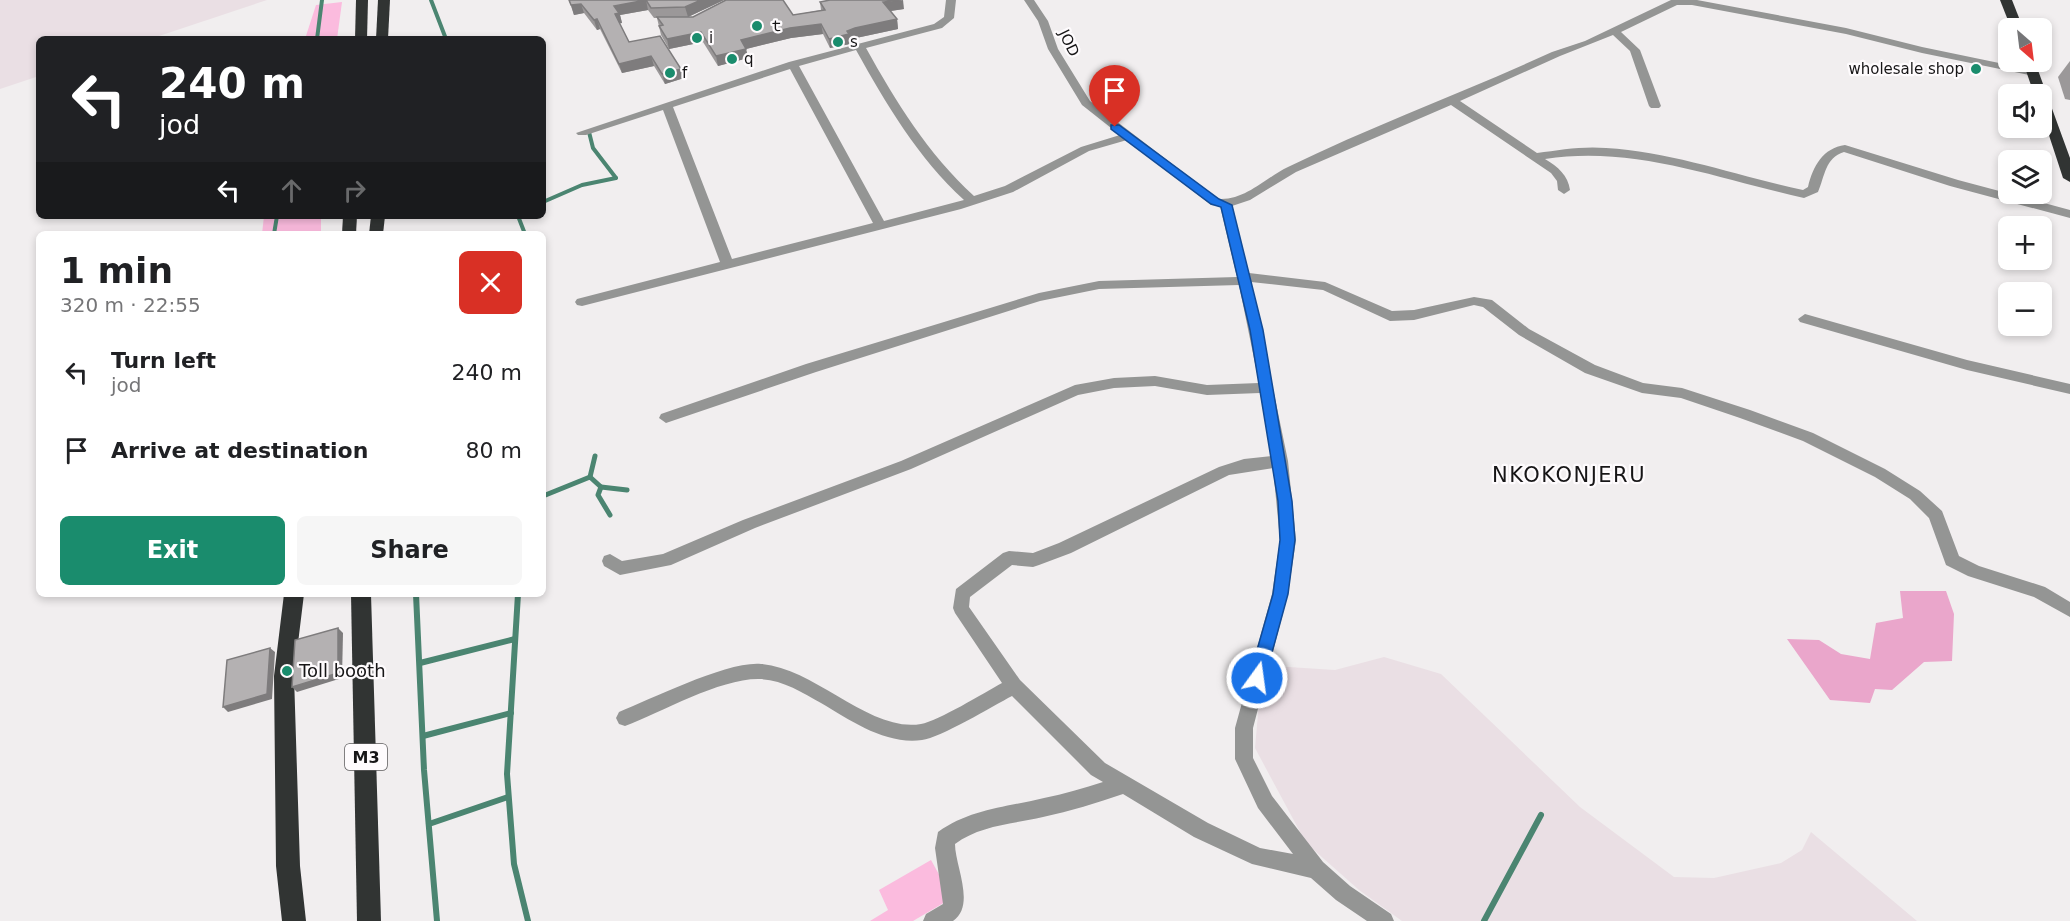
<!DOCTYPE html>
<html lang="en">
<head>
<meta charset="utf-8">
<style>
	:root { --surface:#fff; --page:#f6f6f6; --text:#202124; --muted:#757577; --accent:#1a8c6d }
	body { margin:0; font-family:"DejaVu Sans","Noto Sans SC",sans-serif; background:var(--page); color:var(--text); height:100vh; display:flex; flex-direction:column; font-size:22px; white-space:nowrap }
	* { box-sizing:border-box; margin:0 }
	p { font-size:20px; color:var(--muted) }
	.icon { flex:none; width:33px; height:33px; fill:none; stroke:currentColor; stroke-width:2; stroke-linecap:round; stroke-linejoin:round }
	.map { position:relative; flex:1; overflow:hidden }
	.sheet { position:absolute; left:36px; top:231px; width:510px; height:366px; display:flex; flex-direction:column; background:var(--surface); border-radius:9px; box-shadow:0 3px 9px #0003 }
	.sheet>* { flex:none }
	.banner { position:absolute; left:36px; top:36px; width:510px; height:183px; border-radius:9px; box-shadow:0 3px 9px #0003; background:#202124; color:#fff; overflow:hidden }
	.needle { width:39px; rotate:152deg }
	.controls { position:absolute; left:1998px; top:18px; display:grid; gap:12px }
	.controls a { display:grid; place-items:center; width:54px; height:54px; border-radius:9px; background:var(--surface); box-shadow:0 3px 9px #0003; font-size:30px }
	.pin { position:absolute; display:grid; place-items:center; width:51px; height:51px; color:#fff; margin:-62px -26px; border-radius:50% 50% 50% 0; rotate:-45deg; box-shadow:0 0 6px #0007 }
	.pin .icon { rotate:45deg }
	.me { position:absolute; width:66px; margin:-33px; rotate:14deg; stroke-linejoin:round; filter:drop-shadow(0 0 4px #0008) }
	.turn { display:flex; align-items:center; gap:21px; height:126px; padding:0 24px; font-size:27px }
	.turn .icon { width:78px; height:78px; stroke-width:2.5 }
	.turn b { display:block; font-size:42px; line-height:51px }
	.lanes { display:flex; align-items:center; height:57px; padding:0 24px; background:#0003; justify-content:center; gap:30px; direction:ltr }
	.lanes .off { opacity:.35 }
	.round { display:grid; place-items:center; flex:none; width:63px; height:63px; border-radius:9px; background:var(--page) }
	.headline { display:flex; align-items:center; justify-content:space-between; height:102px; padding:0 24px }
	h1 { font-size:36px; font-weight:600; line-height:45px }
	.primary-button { display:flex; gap:12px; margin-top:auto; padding:12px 24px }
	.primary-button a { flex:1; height:69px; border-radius:9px; background:var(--accent); color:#fff; font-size:24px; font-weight:600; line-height:69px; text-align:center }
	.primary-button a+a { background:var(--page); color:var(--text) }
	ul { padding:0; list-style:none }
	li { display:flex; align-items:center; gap:18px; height:78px; padding:0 24px }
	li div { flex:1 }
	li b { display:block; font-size:22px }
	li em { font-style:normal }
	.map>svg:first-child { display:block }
	.built { fill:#eadfe4 }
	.green { fill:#fbbbde }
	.forest { fill:#eaa6cb }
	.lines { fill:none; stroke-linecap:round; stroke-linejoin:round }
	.stream-far2 { stroke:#4b8571; stroke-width:4 }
	.stream-far1 { stroke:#4b8571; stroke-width:5 }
	.stream { stroke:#4b8571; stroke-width:6 }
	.street { fill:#949594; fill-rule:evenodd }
	.highway { fill:#313433; fill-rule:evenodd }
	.wall { fill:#9b9899 }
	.shaded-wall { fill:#7e7c7d }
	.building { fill:#b4b1b2; stroke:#7e7c7d; stroke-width:1.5 }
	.route { fill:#1a73e8; stroke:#114b97; stroke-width:1.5 }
	.poi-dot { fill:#1a8c6d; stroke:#fefbfd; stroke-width:2 }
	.labels { text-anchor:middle; stroke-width:4.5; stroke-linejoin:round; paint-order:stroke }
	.far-poi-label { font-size:15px; fill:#171617; stroke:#fefbfd; text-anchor:start }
	.far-street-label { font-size:15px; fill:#171617; stroke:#fefbfd }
	.shield { fill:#fefbfd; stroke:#5c5b5c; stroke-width:1.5 }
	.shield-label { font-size:16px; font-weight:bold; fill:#171617 }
	.poi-label { font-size:18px; fill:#171617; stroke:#fefbfd; text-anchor:start }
	.quarter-label { font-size:21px; letter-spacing:1.5px; fill:#171617; stroke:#fefbfd }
</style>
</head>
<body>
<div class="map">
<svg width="2070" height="921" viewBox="0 0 2070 921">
	<rect width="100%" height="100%" fill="#f1eeef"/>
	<g class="built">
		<path d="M0,0h267l-117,39h-111v37l-39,13z"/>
		<path d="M1384,657l57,17 139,133 94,70 40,1 67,-15 21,-13 9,-18 106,89h-515l-43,-31 -53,-47 -51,-95 4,-45 14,-37 62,4z"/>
	</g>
	<g class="green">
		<path d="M342,2l-5,37h-32l11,-34z"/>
		<path d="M264,216h57v18h-59z"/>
		<path d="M931,860l21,38 -39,23h-43l18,-11 -9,-20z"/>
	</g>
	<path class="forest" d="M1900,591h46l8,23 -2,47 -28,1 -32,28 -17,-1 -5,14 -40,-3 -43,-61 32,1 22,14 29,5 6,-36 27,-5z"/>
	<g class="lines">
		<g class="stream-far2">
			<path d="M431,0l15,39"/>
			<path d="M317,39l5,-39"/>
			<path d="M589,132l4,16 23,30"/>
			<path d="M543,202l39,-17 34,-7"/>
			<path d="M518,216l7,18"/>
			<path d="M274,234l3,-18"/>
		</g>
		<g class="stream-far1">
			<path d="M590,477l5,-21"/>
			<path d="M601,487l26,3"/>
			<path d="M543,496l47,-19 11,10 -3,8 12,20"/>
		</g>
		<g class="stream">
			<path d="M416,594l8,176 13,151"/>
			<path d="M518,594l-11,180 7,90 14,57"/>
			<path d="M420,663l95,-24"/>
			<path d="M423,736l88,-23"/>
			<path d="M429,824l79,-27"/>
			<path d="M1484,921l57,-106"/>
		</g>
		<g class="street">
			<path d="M946,0h10l-2,18 -12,10 -76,20c30,54 62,106 108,148l31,-10 76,-39 39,-12 -38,-30 -34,-56 -10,-28 -14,-21h10l14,21 10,28 32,52 128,98c27,2 47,-21 70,-32 86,-42 177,-75 264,-115l33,-11 86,-41h26l149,28 76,19 116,24v4l-4,1 -112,-23 -76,-19 -154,-29h-15l-56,27 19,18 21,56 -2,2h-8l-2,-2 -19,-55 -17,-16 -53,21 -100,45 77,52c23,-3 45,-7 69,-5 67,4 131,28 197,42l5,-3c5,-21 15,-39 37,-42l113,35 112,30v8l-120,-32 -106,-34c-19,6 -19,24 -26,40l-14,6c-86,-19 -170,-53 -259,-39 13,8 23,16 25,31l-6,4 -6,-4 -1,-9 -6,-8 -100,-68 -155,67 -46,28 -18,6 17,67 76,9 67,29 22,-1 60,-13 18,3 37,29 66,36 48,18 39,5 68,22 63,23 72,36 35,22 22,20 17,45 20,10 66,21 25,15v15l-36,-20 -66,-21 -22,-11 -17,-47 -19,-19 -35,-22 -72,-36 -63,-23 -59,-20 -39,-5 -57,-20 -66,-38 -36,-28 -9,-2 -60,15 -24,1 -67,-31 -72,-8 37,179 8,79 -8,54 -35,134v30l19,38 51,66 27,24 41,28 3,7h-27l-31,-21 -25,-22 -59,-14 -58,-27 -71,-43c-26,9 -53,17 -80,23 -30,7 -63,8 -88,27 0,22 21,61 -2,77h-30l3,-7 17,-10 -8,-56 3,-16c32,-23 69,-25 106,-34 20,-4 40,-10 59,-16l-12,-7 -79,-79c-19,10 -72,42 -90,44 -36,5 -71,-19 -101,-37 -19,-11 -40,-24 -63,-24 -39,0 -96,33 -133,47l-6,-2 -3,-6 3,-6c33,-13 108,-51 142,-48 54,4 109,69 160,60 17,-3 63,-31 81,-41l-47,-70 -2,-5 3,-19 47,-36 6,-2 24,2 26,-10 160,-76 25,-8 28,-3 -12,-63 -53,2 -52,-9 -41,2 -36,7 -167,74 -156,59 -84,37 -51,10 -16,-9 -2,-5 2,-5 6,-2 12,7 41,-7 80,-34 158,-59 174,-76 39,-7 41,-2 52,9 52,-2 -20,-98 -140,4 -59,12 -224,71 -150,51 -7,-5 2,-4 145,-50 233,-71 60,-12 138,-4 -17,-71 -9,-1 -84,-65 -38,11 -76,41 -52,17 -379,97 -5,-1 -2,-3 2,-3 143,-37 -57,-152 -77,25h-8l-2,-2 213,-71 145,-38 10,-7zM856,50c30,54 62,108 108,150l-80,21 -85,-155zM790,69l83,154 -141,36 -59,-152zM1273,468l7,72 -8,54 -37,134v31l23,49 35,46 -33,-6 -52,-25 -103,-60 -85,-83 -51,-73 1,-10 42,-32 21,2 6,-2 32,-12 158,-78z"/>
			<path d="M1805,314l162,46 103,24v10l-103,-24 -167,-48 -2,-3z"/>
		</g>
		<g class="highway">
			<path d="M356,0h12l-1,39h-12z"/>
			<path d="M378,0h12l-2,39h-12z"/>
			<path d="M2000,0h12l11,28h-12z"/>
			<path d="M2023,62h12l35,96v24l-7,-4 -21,-64v-20h-8z"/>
			<path d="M343,216h14l-1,18h-14z"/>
			<path d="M371,216h14l-2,18h-14z"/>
			<path d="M284,594h20l-10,82 6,190 6,55h-24l-6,-55 -2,-190z"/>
			<path d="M351,594h20l10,327h-24z"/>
		</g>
	</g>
	<g class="wall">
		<path d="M569,0h155l-36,17 105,-2 28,-5 -1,-8 84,7 -14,2 7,8 1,10 -42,9 -7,2 1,4 -20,4 -7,-14 -32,4 -45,11 2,9 -30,8 -15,-24 -34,7 -8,-14 -4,-17h-3l-6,-8 -28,5 2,8h-3l10,19 55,36 -19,6 -11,-18 -32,7 -22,-44 -3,1 -13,-17 -10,2z"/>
		<path d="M2070,61v39l-5,-1 -7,-22z"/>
	</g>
	<g class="shaded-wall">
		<path d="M646,0l2,10 -28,5 2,8 -5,1 -2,-10 -1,-8z"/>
		<path d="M701,0h23l-36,17 -3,-10z"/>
		<path d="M903,0l1,9 -20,3 -1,-10z"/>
		<path d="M581,4l3,9 -10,2 -3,-10z"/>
		<path d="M597,19l3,10 -3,1 -3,-10z"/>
		<path d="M897,19l1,10 -42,9 -7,2 1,4 -20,4 -1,-9 26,-11z"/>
		<path d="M821,24l2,10 -32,4 -45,11 2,9 -30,8 -2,-10 25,-16 49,-12z"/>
		<path d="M701,32l2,10 -34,7 -2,-10z"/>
		<path d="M651,56l3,10 -32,7 -3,-9z"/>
		<path d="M681,69l3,9 -19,6 -3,-10z"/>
		<path d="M338,628l5,5 -1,45 -45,14 -5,-5z"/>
		<path d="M270,648l5,4 -3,47 -44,13 -5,-5z"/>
	</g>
	<g class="building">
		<path d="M569,0h132l-16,7 -34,1 -5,-8 -32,6 5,7 -4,1 14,28 31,-6 21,33 -19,5 -11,-18 -32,8 -22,-45 -3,1 -13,-16 -10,1z"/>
		<path d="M726,0h57l10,15 32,-5 -5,-8 10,-2h71l-18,2 14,17 -42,9 -8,3 2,3 -20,5 -8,-15 -31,4 -49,12 5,9 -30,7 -15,-24 -34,7 -8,-13 4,-1 -6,-8h36z"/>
		<path d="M338,628v45l-46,14 3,-47z"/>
		<path d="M270,648l-3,46 -44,13 4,-47z"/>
	</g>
	<path class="route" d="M1111,125h8l100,74 13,6 31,125 29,171 3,39 -7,54 -23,84 -2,5 -6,2 -5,-2 -3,-5 24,-84 7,-54 -2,-39 -28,-171 -29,-123 -10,-3 -100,-75z"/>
	<g class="poi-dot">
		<circle cx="757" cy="26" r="6"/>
		<circle cx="697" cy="38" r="6"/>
		<circle cx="838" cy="42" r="6"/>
		<circle cx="732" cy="59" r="6"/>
		<circle cx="1976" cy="69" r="6"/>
		<circle cx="670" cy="73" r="6"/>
		<circle cx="287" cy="671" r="6"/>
	</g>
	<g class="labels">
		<g class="far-poi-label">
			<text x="769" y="31">ｔ</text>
			<text x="709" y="43">i</text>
			<text x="850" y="47">s</text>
			<text x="744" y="64">q</text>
			<text x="1964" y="74" text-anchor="end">wholesale shop</text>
			<text x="682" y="78">f</text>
		</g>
		<g class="far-street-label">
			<text transform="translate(1069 43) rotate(64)" y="5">JOD</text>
		</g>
		<rect class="shield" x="345" y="744" width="42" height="26" rx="4.5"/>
		<g class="shield-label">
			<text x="366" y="763">M3</text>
		</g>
		<g class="poi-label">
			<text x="299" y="677">Toll booth</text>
		</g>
		<g class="quarter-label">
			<text x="1569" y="482">NKOKONJERU</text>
		</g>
	</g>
</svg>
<div class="controls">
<a><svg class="needle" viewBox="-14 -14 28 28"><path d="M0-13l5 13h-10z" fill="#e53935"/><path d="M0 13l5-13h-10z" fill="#757577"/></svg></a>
<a><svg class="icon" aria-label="sound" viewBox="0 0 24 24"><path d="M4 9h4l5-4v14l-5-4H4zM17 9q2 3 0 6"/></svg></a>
<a><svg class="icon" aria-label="layers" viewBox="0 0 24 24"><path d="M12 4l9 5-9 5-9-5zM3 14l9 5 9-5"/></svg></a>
<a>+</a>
<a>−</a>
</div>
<div class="pin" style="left:1115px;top:127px;background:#d93025"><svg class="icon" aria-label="arrive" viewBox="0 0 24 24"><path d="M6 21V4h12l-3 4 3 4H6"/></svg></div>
<svg class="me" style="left:1257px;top:678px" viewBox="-20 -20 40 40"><circle r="17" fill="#1a73e8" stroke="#fff" stroke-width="3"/><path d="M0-11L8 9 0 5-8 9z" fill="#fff"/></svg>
<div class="banner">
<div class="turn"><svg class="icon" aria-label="left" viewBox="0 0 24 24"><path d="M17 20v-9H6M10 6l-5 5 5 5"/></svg><div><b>240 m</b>jod</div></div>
<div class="lanes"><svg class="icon" aria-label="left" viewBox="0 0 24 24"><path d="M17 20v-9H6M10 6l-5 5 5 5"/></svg><svg class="icon off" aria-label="ahead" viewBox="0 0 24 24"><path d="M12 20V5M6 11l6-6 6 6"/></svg><svg class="icon off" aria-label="right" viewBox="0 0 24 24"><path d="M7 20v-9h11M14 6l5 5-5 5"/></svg></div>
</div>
<section class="sheet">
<div class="headline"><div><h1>1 min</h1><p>320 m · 22:55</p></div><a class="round" style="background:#d93025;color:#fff"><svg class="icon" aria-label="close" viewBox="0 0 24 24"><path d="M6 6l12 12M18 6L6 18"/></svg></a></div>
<ul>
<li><svg class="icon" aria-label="left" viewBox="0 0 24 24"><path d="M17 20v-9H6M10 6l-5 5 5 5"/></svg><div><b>Turn left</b><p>jod</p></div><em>240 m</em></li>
<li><svg class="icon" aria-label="arrive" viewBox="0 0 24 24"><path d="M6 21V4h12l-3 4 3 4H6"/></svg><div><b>Arrive at destination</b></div><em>80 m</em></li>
</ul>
<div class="primary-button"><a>Exit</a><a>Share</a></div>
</section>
</div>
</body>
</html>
